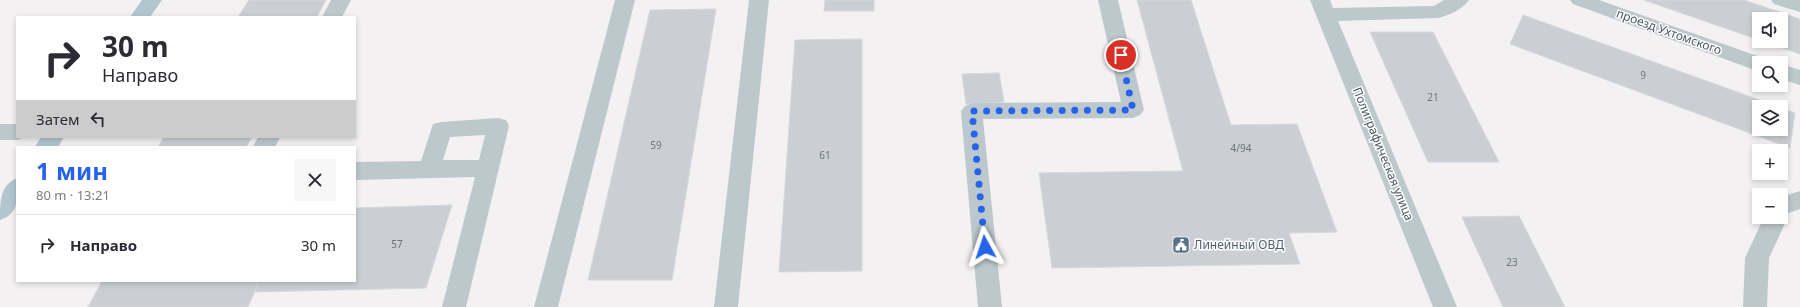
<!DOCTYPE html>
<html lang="ru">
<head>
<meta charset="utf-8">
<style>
	:root { --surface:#fff; --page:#f7f7f7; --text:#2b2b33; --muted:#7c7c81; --line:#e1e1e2; --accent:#2563eb }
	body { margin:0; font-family:"Noto Sans",sans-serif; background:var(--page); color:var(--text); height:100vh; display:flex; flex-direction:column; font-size:15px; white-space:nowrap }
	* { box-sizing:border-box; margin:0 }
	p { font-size:13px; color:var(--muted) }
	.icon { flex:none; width:22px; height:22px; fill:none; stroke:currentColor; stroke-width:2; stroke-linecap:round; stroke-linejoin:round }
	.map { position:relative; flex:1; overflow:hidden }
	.drawer { position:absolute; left:16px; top:146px; width:340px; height:136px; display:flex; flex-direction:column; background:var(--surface); border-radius:0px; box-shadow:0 2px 6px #0003 }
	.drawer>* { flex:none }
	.banner { position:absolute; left:16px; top:16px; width:340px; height:122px; border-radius:0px; box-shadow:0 2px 6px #0003; background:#fff; color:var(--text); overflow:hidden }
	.fabs { position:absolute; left:1752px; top:12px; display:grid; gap:8px }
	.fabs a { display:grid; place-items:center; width:36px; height:36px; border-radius:0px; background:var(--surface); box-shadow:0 2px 6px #0003; font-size:20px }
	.pin { position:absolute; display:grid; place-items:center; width:34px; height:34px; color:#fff; margin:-17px; border:2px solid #fff; border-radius:50%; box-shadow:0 1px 4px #0007 }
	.me { position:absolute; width:44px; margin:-22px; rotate:355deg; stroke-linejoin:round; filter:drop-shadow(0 0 3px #0008) }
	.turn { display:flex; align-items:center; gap:14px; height:84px; padding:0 20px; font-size:18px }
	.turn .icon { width:52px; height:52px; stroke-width:2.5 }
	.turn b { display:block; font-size:28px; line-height:34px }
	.then { display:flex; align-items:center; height:38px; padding:0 20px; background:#0003; gap:8px; font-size:15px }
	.round { display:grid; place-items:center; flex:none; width:42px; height:42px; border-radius:0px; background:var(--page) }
	.summary { display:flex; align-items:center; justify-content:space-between; height:68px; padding:0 20px }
	h1 { font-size:24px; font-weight:700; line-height:30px; color:var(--accent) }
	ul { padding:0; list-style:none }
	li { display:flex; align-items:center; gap:12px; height:60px; padding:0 20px; border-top:1px solid var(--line) }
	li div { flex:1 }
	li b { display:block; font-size:15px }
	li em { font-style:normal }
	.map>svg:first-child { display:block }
	.building { fill:#cbcfd3; stroke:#d5d8dc }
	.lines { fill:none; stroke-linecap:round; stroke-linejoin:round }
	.minor { fill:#bdc8cd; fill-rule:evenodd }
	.major { fill:#b1c6cf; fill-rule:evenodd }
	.route { stroke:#2563eb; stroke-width:7; stroke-dasharray:0 12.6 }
	.labels { text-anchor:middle; stroke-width:3; stroke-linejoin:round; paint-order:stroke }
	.number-label { font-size:10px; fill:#6a767c }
	.street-label { font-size:12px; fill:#49585f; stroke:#fff }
	.service-label { font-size:12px; fill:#4e5e75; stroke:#fff; text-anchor:start }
</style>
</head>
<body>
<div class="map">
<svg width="1800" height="307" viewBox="0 0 1800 307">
	<rect width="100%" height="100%" fill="#f3f1f1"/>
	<g class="building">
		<path d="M249,0h77l-9,17h-79z"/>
		<path d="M825,0h49v11h-50z"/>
		<path d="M1137,0h54l40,125 66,-1 40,108 -48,1 11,31 -248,4 -13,-95 144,-2z"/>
		<path d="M1644,0h100l56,19v35l-37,-13h18v-22h-22v21z"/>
		<path d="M716,9l-44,271h-84l62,-270z"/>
		<path d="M1523,15l256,92h-20v22h22v-21l14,5 -5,35 -280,-104z"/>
		<path d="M1370,32h63l66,130h-71z"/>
		<path d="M862,39v232l-83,1 16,-232z"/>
		<path d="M999,73l5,29 -38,2 -4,-30z"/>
		<path d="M164,137h88l-6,10h-88z"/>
		<path d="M452,205l-26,83 -171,4 4,-11h96v-73z"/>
		<path d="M1519,216l46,91h-62l-41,-90z"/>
		<path d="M102,281h157l-11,26h-160z"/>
	</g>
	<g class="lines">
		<g class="minor">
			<path d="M331,0h20l-9,17h-20z"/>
			<path d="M615,0h20l-77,307h-24z"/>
			<path d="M749,0h20l-31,307h-24z"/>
			<path d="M1098,0h20l26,110 -4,5 -7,3 -150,1 19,188h-24l-17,-196 4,-5 7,-3 149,-1z"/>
			<path d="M1310,0h20l3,8 101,-2 10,-6h25c-6,9 -21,16 -31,18l-100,3 119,286h-24z"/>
			<path d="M1570,0h29l167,59 3,4h-10v8l-7,-2 -179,-65z"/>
			<path d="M1771,0h29v12l-26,-8z"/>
			<path d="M1781,64l19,6v15l-19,-6z"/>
			<path d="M498,118l8,2 3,6 -43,181h-24l33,-130 -120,3v-18l66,-1 12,-37 8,-2zM485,135l-6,25h-36l7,-23z"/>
			<path d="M0,124h17v13h8l-8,3h-17z"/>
			<path d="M258,137h22l-5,10h-22z"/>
			<path d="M1800,191v18l-14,5 2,3 -19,41 -2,49h-24l2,-49 19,-41h17v-20z"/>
		</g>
		<g class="major">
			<path d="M142,0h20l-12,17h-20z"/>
			<path d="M41,137h23l-6,10h-23z"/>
			<path d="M17,178c0,18 4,35 -17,42 0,-18 0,-35 17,-42z"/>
		</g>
	</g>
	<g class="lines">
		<path class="route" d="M985,247l-13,-136 161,-1 -12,-55"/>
	</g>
	<defs>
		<symbol id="civic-square" viewBox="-11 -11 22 22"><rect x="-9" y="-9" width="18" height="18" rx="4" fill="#5c6f8a" stroke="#fff"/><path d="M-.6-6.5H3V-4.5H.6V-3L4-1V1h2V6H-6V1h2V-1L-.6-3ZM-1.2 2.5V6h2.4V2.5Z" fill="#fff"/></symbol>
	</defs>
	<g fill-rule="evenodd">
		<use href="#civic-square" x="1171" y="235" width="20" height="20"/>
	</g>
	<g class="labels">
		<g class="number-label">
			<text x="1643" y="79">9</text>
			<text x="1433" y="101">21</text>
			<text x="656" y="149">59</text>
			<text x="1241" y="152">4/94</text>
			<text x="825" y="159">61</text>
			<text x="397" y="248">57</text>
			<text x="1512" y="266">23</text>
		</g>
		<g class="street-label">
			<text transform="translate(1669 32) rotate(20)" y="4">проезд Ухтомского</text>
			<text transform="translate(1383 154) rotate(68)" y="4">Полиграфическая улица</text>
		</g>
		<g class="service-label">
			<text x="1194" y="249">Линейный ОВД</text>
		</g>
	</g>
</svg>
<div class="fabs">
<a><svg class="icon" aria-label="sound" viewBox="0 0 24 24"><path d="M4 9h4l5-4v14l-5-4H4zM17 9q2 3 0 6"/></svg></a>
<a><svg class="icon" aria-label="search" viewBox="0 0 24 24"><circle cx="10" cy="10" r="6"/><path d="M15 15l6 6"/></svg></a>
<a><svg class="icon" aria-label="layers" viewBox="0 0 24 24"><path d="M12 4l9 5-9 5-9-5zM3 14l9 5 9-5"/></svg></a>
<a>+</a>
<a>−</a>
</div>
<div class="pin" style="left:1121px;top:55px;background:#d93025"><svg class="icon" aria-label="arrive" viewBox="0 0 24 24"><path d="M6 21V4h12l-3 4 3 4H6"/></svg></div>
<svg class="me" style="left:985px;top:247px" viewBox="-20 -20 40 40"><path d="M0-17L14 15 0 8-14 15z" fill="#2563eb" stroke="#fff" stroke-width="4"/></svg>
<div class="banner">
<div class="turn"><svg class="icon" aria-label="right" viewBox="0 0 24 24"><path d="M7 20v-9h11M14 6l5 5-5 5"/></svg><div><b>30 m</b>Направо</div></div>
<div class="then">Затем<svg class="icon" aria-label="left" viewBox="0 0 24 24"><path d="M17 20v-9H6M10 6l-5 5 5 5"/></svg></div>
</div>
<section class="drawer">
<div class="summary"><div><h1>1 мин</h1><p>80 m · 13:21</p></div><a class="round"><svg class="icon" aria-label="close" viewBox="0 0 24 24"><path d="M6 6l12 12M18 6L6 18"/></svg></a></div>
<ul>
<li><svg class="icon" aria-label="right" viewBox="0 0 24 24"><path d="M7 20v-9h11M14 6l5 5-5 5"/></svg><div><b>Направо</b></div><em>30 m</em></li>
</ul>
</section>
</div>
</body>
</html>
